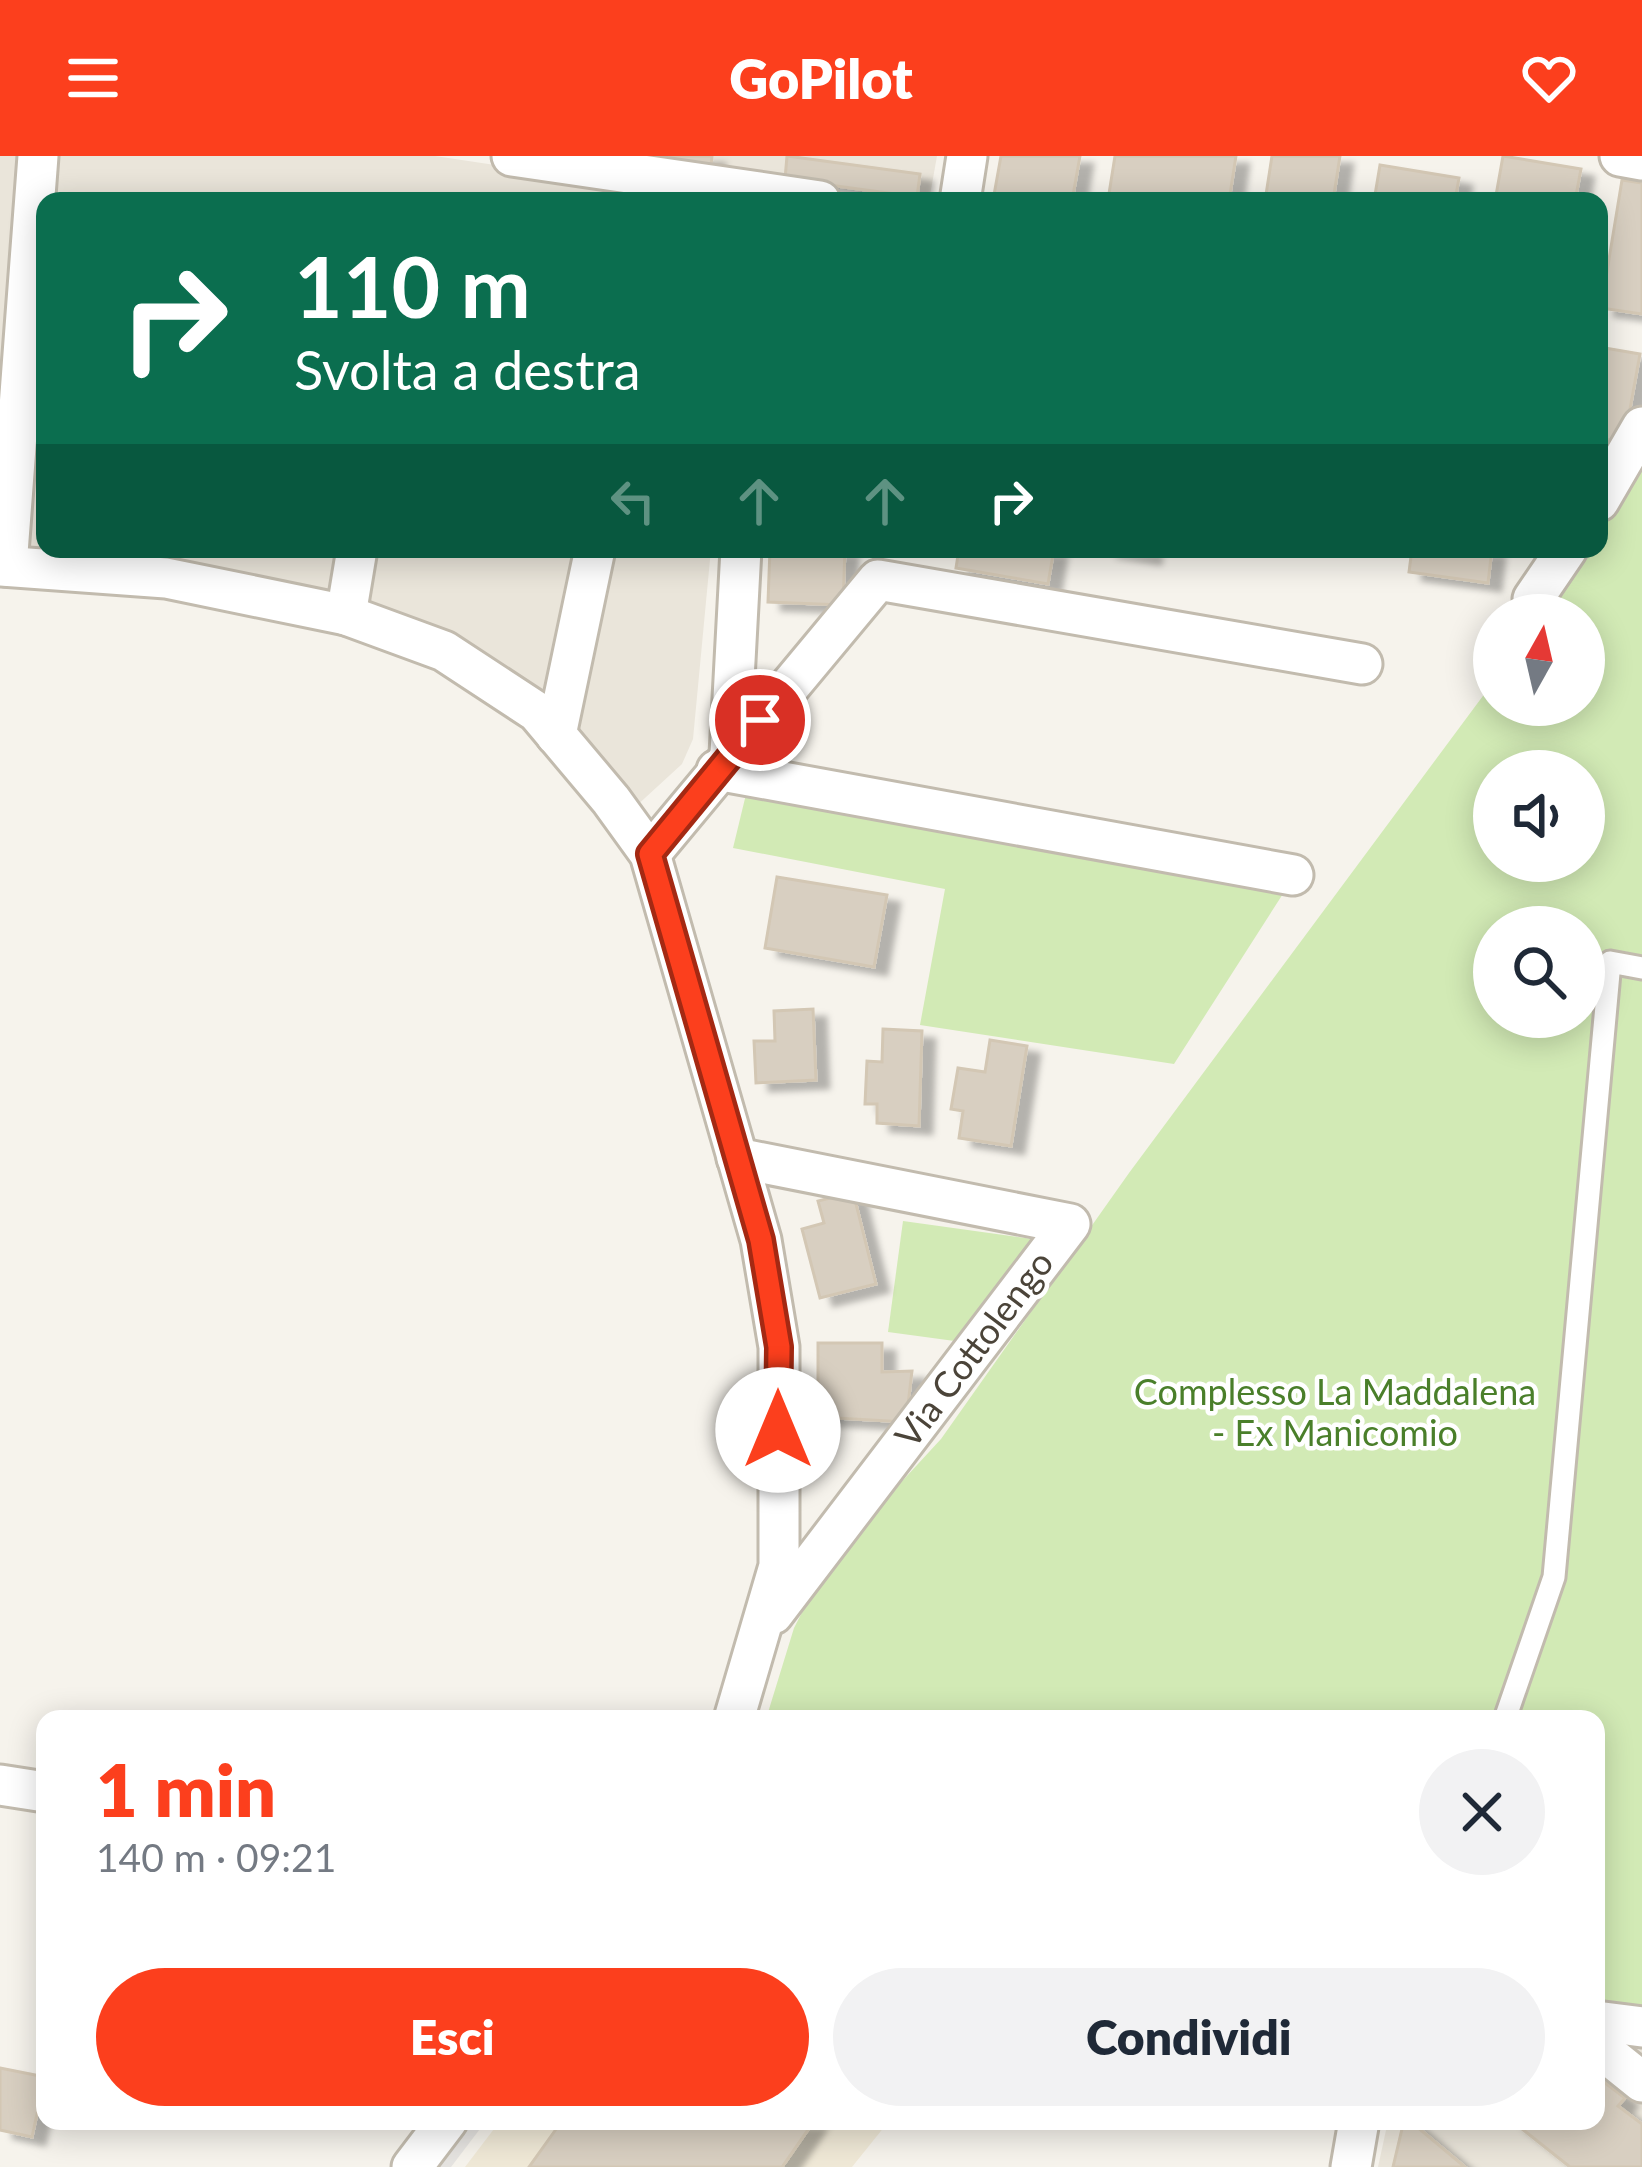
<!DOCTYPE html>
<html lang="it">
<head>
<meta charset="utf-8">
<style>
	:root { --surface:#fff; --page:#f2f2f3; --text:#1f2937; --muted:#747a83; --accent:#fc3f1d }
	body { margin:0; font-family:Lato,sans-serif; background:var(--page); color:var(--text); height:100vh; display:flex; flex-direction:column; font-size:45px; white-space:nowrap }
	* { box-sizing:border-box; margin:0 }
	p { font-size:39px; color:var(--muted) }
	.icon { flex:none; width:66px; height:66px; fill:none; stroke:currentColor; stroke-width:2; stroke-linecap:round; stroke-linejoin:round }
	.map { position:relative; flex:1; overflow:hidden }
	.sheet { position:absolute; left:36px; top:1554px; width:1569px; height:420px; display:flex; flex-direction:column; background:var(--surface); border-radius:24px; box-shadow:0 6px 30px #0003 }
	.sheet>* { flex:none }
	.guide { position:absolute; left:36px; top:36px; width:1572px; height:366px; border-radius:24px; box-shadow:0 6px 30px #0003; background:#0b6e4f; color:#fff; overflow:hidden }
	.needle { width:78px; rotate:8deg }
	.tools { position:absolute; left:1473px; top:438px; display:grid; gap:24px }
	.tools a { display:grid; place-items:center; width:132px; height:132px; border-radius:50%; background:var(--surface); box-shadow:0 6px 30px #0003; font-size:60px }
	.pin { position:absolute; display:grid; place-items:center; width:102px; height:102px; color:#fff; margin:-51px; border:6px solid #fff; border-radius:50%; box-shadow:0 3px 12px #0007 }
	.me { position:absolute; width:132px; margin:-66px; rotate:0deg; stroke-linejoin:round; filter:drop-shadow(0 0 9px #0008) }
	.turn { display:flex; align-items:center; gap:42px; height:252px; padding:0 60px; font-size:54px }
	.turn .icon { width:156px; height:156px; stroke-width:2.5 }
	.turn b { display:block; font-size:84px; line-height:102px }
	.lanes { display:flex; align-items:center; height:114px; padding:0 60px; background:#0003; justify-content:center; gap:60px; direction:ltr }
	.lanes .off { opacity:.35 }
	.round { display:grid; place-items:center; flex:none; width:126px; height:126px; border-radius:63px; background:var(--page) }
	.headline { display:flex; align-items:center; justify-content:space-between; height:204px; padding:0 60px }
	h1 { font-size:72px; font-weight:800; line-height:90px; color:var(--accent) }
	.cta { display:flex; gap:24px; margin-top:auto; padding:24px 60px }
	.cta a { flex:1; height:138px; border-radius:72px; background:var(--accent); color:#fff; font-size:48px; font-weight:800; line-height:138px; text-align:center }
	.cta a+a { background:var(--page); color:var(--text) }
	header { display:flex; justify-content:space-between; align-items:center; height:156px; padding:0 60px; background:var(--accent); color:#fff; font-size:54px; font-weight:800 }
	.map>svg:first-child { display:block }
	.residential { fill:#eae5da }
	.education { fill:#efe8d6 }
	.green { fill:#d2eab5; fill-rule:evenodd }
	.parking { fill:#e5e3e0 }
	.building { fill:#d8cfc1; stroke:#d3c7b4; stroke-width:3; filter:url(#shadow) }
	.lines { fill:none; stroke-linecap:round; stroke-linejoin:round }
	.service-casing { stroke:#c2bbae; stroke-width:27 }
	.minor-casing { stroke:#c2bbae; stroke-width:45 }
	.service { stroke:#fff; stroke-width:21 }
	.minor { stroke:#fff; stroke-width:39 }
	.route-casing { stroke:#a42913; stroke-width:30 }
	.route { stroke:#fc3f1d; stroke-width:21 }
	.labels { text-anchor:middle; stroke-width:9; stroke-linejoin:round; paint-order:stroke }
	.street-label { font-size:36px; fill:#4b4439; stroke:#fff }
	.park-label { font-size:36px; fill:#4a7f2a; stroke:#fff }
</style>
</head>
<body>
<header><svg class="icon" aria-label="menu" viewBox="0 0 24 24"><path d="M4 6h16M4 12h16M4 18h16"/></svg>GoPilot<svg class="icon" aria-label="heart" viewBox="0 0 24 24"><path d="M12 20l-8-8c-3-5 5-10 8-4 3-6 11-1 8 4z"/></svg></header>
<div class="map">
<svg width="1642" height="2011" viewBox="0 0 1642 2011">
	<defs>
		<filter id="shadow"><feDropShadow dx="13" dy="8" stdDeviation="3" flood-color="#0004"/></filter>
	</defs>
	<rect width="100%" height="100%" fill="#f6f3ec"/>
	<g class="residential">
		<path d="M0,0h21l-21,239z"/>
		<path d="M49,0h386l298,45h-687z"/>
		<path d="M603,0h334l-8,45z"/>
		<path d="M45,65v328h666l-18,190 -11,25 -49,45 -80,-107 -53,-40 -57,-32 -119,-40 -191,-34 -111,-3z"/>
		<path d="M1596,1883l46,6v122h-264l10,-46h208z"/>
	</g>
	<path class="education" d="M500,1965h389l-37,46h-387z"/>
	<g class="green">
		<path d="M1642,300v1556l-46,-6v-287h-830l28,-91 21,-41 43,-58 83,-90 188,-266 365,-492v24h90v-90h-43l44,-66h14v-22zM1494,615h90v90h-90zM1494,771h90v90h-90z"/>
		<path d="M748,630l540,100 -114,178 -254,-39 25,-136 -212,-41z"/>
		<path d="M903,1065l130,18 -71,103 -74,-10z"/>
	</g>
	<path class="parking" d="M462,1965h24l-35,46h-24z"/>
	<g class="building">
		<path d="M670,0h42l-1,11 -42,-5z"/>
		<path d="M787,0l133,18 -3,23 -132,-18z"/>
		<path d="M1001,0h79l-8,45h-43l-35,-6z"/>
		<path d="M1115,0h121l-7,45 -121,-1z"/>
		<path d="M1272,0h68l-7,45h-68z"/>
		<path d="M1503,0l78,13 -6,32h-80z"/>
		<path d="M1380,9l79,13 -4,23h-81z"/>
		<path d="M1622,24l20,3v131l-41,-6z"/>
		<path d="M1599,191l41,7 -16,88 -25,-4z"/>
		<path d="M770,393h75l-2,56 -75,-3z"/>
		<path d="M959,393h95l-6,35 -92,-16z"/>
		<path d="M1103,393h46l-1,7z"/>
		<path d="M1412,393h80l-4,34 -79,-11z"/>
		<path d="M777,721l110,18 -13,72 -109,-19z"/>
		<path d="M813,853l3,71 -60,3 -2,-42h21l-1,-30z"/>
		<path d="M883,873l39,2 -3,95 -42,-3v-19h-12l2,-43 15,1z"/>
		<path d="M990,884l37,6 -16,100 -52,-8 4,-27 -12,-2 7,-41 27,4z"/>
		<path d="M853,1036l23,92 -56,14 -18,-69 22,-6 -6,-22z"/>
		<path d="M818,1187h64v29l30,-1 -6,51 -88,-5z"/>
		<path d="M0,1912l45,9 -13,60 -32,-7z"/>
		<path d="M1596,1920l29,22 -7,8 24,18v43h-72l-58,-46h84z"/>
		<path d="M562,1965h252l-32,46h-253z"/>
		<path d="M1410,1965l55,46h-72l9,-38z"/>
	</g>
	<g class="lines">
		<defs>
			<path id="service" d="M1505,1563l49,-142 56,-615 32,6"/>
			<g id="minor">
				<path d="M512,0l308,45"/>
				<path d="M1620,0l22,4"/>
				<path d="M960,45l7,-45"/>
				<path d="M1599,345l43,-74"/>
				<path d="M0,410l166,12 180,37 98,36 93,61 74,88 39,54 111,386 18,107v219l-45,153"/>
				<path d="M7,410l31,-410"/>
				<path d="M1533,443l34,-50"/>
				<path d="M346,459l11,-66"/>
				<path d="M556,579l39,-186"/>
				<path d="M730,598l11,-205"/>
				<path d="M717,614l576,105"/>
				<path d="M650,698l228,-274 484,84"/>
				<path d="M737,1002l333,66 -297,390"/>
				<path d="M0,1629l45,7"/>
				<path d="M1596,1865l46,6"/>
				<path d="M1596,1889l46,37"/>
				<path d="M412,2011l35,-46"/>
				<path d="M1351,2011l8,-46"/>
			</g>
		</defs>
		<use href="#service" class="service-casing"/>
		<use href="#minor" class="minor-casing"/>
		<use href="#service" class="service"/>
		<use href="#minor" class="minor"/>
	</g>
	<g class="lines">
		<defs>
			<path id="route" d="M760,564l-110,134 111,386 18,107 -1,83"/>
		</defs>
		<use href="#route" class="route-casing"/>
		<use href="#route" class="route"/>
	</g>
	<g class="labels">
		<g class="street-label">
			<text transform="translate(974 1193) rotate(-53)" y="13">Via Cottolengo</text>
		</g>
		<g class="park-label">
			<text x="1335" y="1249">Complesso La Maddalena<tspan x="1335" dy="41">- Ex Manicomio</tspan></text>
		</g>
	</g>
</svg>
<div class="tools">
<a><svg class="needle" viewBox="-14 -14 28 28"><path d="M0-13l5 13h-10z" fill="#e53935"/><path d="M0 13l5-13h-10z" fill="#747a83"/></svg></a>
<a><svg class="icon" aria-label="sound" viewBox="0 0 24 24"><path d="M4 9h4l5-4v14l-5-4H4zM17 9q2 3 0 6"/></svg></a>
<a><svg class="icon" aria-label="search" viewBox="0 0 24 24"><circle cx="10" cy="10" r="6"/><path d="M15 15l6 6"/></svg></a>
</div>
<div class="pin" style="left:760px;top:564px;background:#d93025"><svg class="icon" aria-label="arrive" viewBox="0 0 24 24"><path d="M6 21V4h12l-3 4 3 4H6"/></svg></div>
<svg class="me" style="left:778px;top:1274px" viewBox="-20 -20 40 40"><circle r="19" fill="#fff"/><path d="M0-13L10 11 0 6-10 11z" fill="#fc3f1d"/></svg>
<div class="guide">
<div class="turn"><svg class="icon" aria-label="right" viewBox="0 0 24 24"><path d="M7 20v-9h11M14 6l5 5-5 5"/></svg><div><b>110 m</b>Svolta a destra</div></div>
<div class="lanes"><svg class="icon off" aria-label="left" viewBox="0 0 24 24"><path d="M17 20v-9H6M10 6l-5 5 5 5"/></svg><svg class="icon off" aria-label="ahead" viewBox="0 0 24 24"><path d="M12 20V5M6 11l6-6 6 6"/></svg><svg class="icon off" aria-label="ahead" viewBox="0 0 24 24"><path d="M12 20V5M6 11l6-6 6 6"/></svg><svg class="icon" aria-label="right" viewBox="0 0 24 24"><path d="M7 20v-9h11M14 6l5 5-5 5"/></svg></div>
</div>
<section class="sheet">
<div class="headline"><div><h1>1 min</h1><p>140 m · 09:21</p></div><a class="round"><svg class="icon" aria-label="close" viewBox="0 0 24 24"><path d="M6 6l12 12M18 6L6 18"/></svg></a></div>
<div class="cta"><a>Esci</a><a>Condividi</a></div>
</section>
</div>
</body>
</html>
